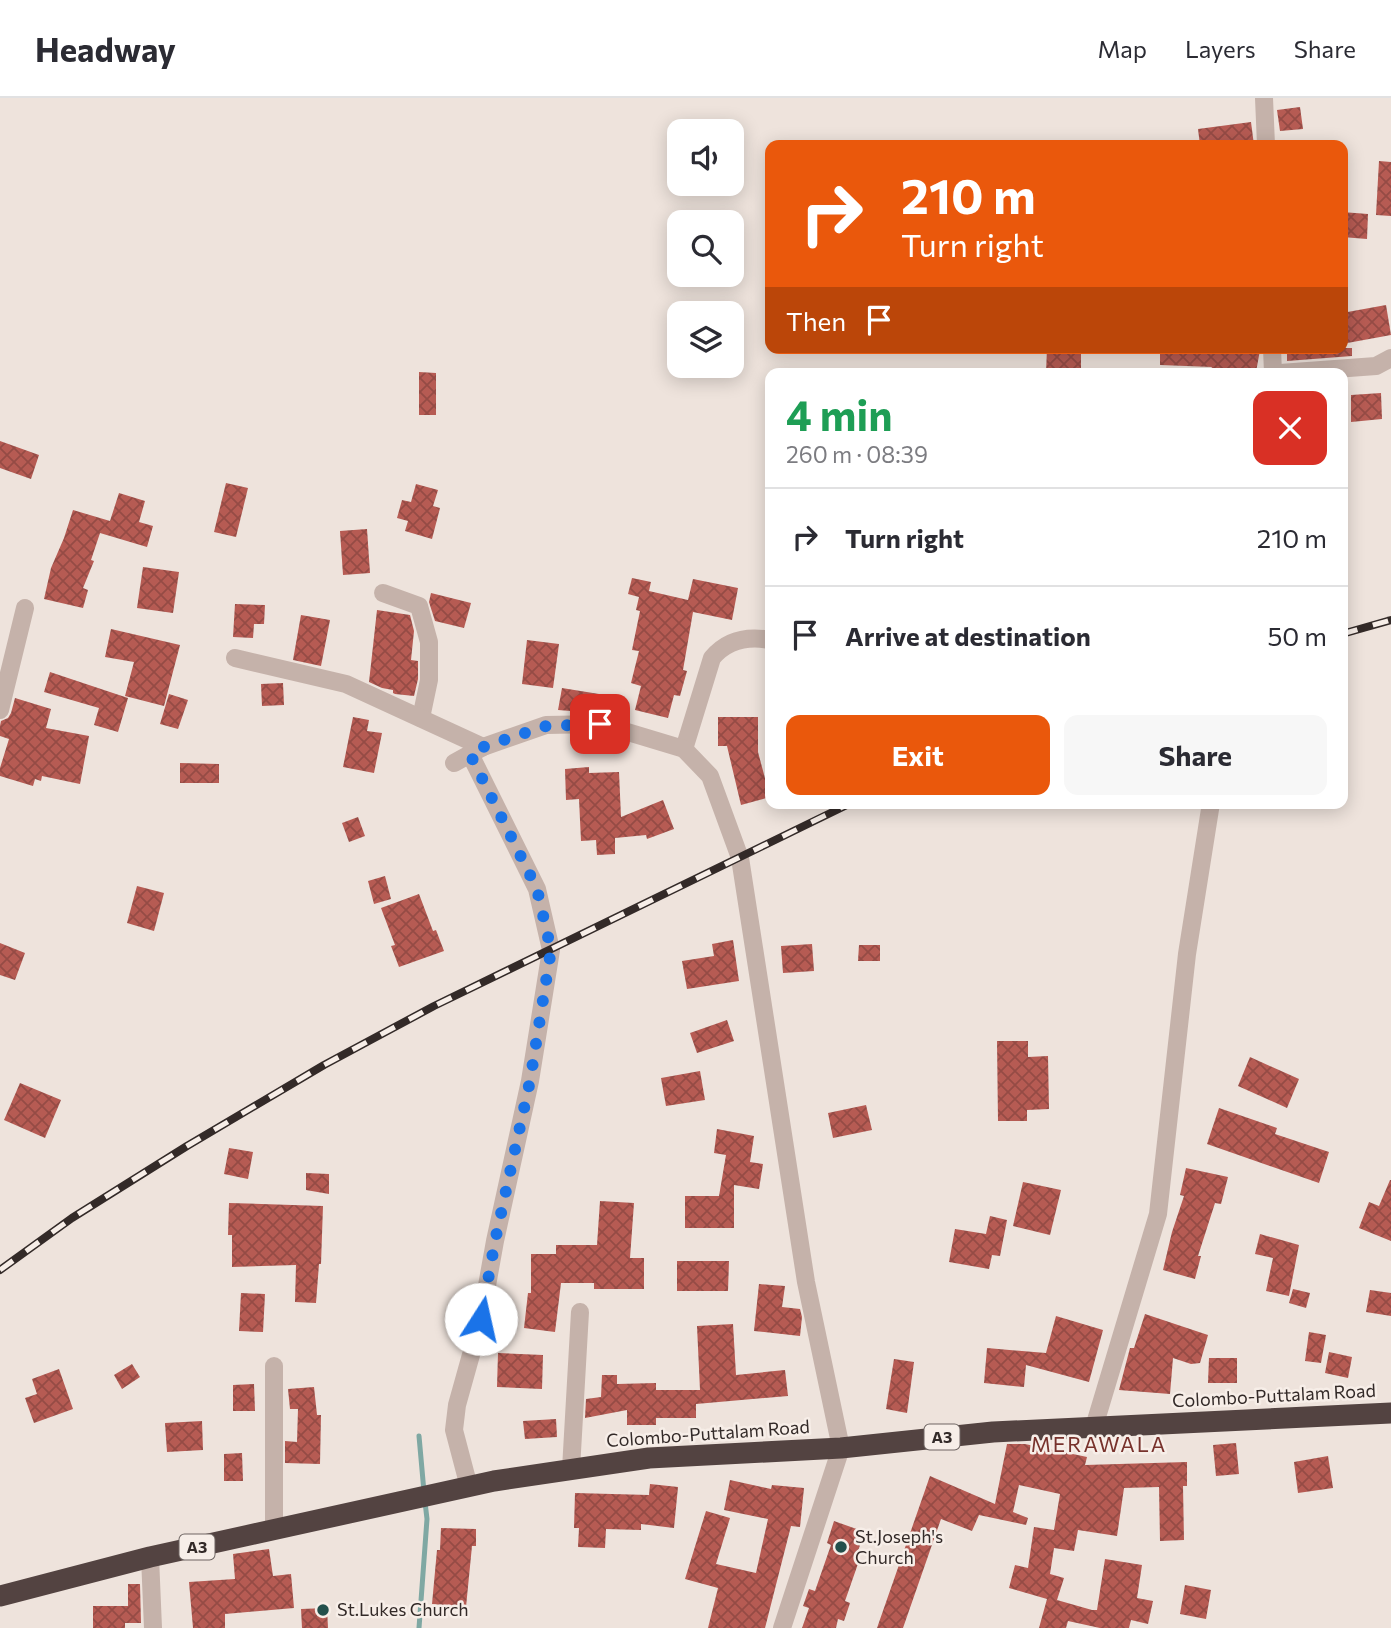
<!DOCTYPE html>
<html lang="en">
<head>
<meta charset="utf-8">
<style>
	:root { --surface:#fff; --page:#f7f7f7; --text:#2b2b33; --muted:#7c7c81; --line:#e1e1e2; --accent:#ea580c }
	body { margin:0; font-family:Commissioner,sans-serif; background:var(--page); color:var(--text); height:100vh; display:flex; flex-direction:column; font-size:26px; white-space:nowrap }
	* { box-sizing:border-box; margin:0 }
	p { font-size:23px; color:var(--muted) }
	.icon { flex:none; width:38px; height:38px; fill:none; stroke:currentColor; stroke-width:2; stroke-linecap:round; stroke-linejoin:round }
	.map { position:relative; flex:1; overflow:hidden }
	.details { position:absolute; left:765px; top:270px; width:583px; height:441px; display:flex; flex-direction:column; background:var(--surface); border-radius:14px; box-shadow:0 4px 18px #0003 }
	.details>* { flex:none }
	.top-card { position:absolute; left:765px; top:42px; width:583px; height:214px; border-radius:14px; box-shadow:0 4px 18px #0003; background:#ea580c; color:#fff; overflow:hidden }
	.controls { position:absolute; left:667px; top:21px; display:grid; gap:14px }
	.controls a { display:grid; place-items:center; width:77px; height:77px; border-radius:14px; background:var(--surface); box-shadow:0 4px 18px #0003; font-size:35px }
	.pin { position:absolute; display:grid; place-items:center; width:60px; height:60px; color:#fff; margin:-30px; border-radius:14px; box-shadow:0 4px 10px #0006 }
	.me { position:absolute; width:77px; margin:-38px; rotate:10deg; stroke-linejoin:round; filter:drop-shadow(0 0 5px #0008) }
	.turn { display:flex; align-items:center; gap:24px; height:147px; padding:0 21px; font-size:32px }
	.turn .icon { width:91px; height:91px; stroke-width:2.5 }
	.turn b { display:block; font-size:49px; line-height:60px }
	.then { display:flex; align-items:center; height:66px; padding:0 21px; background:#0003; gap:14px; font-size:26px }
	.round { display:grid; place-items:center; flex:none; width:74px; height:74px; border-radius:14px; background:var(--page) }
	.overview { display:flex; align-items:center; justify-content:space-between; height:119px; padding:0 21px }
	h1 { font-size:42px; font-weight:700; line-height:52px; color:#1e9e55 }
	.action { display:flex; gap:14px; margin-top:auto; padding:14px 21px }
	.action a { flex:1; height:80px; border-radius:14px; background:var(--accent); color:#fff; font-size:28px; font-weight:700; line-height:80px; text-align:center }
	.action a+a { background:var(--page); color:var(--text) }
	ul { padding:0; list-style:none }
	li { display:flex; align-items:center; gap:21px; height:98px; padding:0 21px; border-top:2px solid var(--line) }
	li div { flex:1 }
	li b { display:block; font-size:26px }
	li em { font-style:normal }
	header { display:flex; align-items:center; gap:42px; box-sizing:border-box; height:98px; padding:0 35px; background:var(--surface); border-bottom:2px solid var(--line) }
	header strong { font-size:33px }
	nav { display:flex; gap:38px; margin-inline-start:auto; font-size:24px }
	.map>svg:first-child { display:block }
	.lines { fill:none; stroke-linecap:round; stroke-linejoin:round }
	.stream { stroke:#7fa8a3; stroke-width:5 }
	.building { fill:url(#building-cross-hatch) }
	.minor { stroke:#c5b2aa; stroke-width:18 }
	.highway { stroke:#534341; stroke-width:21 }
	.rail-casing { stroke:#332a28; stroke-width:8 }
	.rail { stroke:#f7eee8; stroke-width:5; stroke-dasharray:16; stroke-linecap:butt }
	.route { stroke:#1a73e8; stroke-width:12; stroke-dasharray:0 21.6 }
	.poi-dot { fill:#234f4b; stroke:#f7eee8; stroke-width:2.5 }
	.labels { text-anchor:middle; stroke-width:5; stroke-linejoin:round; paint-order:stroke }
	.shield { fill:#f7eee8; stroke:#6e6562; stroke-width:2 }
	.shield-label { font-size:16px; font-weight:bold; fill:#332a28 }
	.street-label { font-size:18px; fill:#332a28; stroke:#f7eee8 }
	.poi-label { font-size:18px; fill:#332a28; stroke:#f7eee8; text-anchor:start }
	.quarter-label { font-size:21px; letter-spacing:2px; fill:#78322c; stroke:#f7eee8 }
</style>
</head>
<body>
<header>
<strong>Headway</strong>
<nav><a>Map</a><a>Layers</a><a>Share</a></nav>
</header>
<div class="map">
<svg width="1391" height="1530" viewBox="0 0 1391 1530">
	<defs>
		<pattern id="building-cross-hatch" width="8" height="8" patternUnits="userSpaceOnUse" patternTransform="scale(1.75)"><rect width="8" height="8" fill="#b65b53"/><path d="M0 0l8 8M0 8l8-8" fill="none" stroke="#954b45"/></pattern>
	</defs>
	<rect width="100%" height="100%" fill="#eee3dc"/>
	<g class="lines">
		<g class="stream">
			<path d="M419,1338l5,56"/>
			<path d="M419,1530l8,-109 -2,-17"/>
		</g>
	</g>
	<g class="building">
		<path d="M1300,9l3,22 -23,2 -3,-21z"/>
		<path d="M1251,24l3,23h-54l-2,-16z"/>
		<path d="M1379,63l12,1v54l-15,-1z"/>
		<path d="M1342,114l26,2 -1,25 -25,-2z"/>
		<path d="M1386,207l5,30 -49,9v-31z"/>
		<path d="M1047,250h22v5h12v20h-35z"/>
		<path d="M1160,250l74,3 1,-3h12l13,2 -4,22 -27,-4v2l-18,-1 1,-2 -52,-2z"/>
		<path d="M1287,250h65v8l-65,5z"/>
		<path d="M419,274l17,1v42h-17z"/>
		<path d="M1381,295l1,26 -31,3v-27z"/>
		<path d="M0,343l39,14 -8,24 -31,-11z"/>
		<path d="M226,385l22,5 -12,49 -22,-5z"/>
		<path d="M416,386l22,6 -5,16 7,2 -8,31 -27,-8 3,-10 -11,-3 5,-18 9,2z"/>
		<path d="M119,395l26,8 -6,21 14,4 -6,21 -47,-14 -9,27 3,1 -11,27 5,2 -5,18 -39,-9 7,-31 13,-30 9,-28 37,11z"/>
		<path d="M367,431l3,44 -27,2 -3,-44z"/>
		<path d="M143,469l36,5 -6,41 -36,-5z"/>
		<path d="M632,480l19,4 -2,9 39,9 5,-21 45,9 -6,32 -39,-8 -10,58 4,1 -7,25 -6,-1 -6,23 -33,-8 6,-24 -10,-3 8,-32 -7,-1 8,-39 -4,-1 3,-13 -11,-3z"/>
		<path d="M431,495l40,10 -7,25 -29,-7 -6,-19z"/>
		<path d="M235,506l30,1 -1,19h-10l-1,14 -20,-1z"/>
		<path d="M377,512l33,5 4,16 -3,29 7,1v18l-4,17 -19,-2 -2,-1v-3l-11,-2 -13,-6z"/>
		<path d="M301,517l29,5 -9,46 -28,-6z"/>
		<path d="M111,531l69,16 -16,61 -39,-10 9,-34 -29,-5z"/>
		<path d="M527,542l32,4 -6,44 -31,-4z"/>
		<path d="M50,574l78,26 -10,34 -24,-7 5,-17 -55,-16z"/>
		<path d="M283,585l1,22 -22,1 -1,-22z"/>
		<path d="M562,590l37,6 -3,19 -38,-3z"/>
		<path d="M169,596l19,6 -10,29 -18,-5z"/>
		<path d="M15,600l36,11 -5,19 43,8 -9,48 -38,-8 -1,5 -6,-2 -2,7 -33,-10v-8l9,-29 -9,-3v-10l1,-5 7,-3 3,-5z"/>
		<path d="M353,619l16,3 -2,11 15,2 -8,40 -31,-6z"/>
		<path d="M718,619h40v35l12,45 -29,8 -14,-59h-9z"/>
		<path d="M180,665l39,1v19h-39z"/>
		<path d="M589,669v6l30,-1 2,45 42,-17 11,29 -27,10 -1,-4 -31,3v16l-18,1 -1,-15 -15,1 -2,-42 -13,1 -1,-31z"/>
		<path d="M358,719l7,19 -16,6 -7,-19z"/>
		<path d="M385,778l6,23 -17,5 -6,-23z"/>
		<path d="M137,788l27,7 -10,38 -27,-8z"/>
		<path d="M419,796l14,37 3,-1 8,21 -45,16 -8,-21 4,-1 -14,-37z"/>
		<path d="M733,842l6,41 -52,8 -5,-28 32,-5 -2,-12z"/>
		<path d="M0,845l25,10 -10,27 -15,-5z"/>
		<path d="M812,846l2,27 -31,2 -2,-27z"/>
		<path d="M859,847h21v16h-22z"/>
		<path d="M727,922l7,21 -37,12 -7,-20z"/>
		<path d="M997,943h31v16l20,-1 1,53 -22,1v11h-29z"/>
		<path d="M1250,959l49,22 -12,29 -49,-22z"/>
		<path d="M700,973l5,29 -39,6 -5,-28z"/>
		<path d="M20,985l41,17 -16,38 -41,-18z"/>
		<path d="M866,1007l6,25 -39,8 -5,-25z"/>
		<path d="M1219,1010l58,20 -2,6 54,18 -10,31 -112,-39z"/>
		<path d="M717,1031l37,7 -4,26 13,2 -4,25 -25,-4v43h-49v-32h34l7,-41 -12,-2z"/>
		<path d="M229,1050l24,4 -5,27 -24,-5z"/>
		<path d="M1186,1070l42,9 -7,27 -6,-1 -17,53h3l-6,23 -32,-9 9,-38 12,-36 -4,-1z"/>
		<path d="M306,1075l23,1v20l-23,-4z"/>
		<path d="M1390,1082h1v61l-32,-13 10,-26 10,4z"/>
		<path d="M1023,1084l38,8 -11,45 -37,-9z"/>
		<path d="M600,1103l34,2 -4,55h14v31h-50v-6h-33l-6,49 -31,-4 4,-35h3v-39h25v-9h41z"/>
		<path d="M229,1105l94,3 -2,58h-2l-3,39 -21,-1 1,-37 -64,2v-32h-4z"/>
		<path d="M990,1118l17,4 -7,36 -8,-1 -3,14 -40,-7 6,-33 31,5z"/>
		<path d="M1260,1136l39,11 -10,51 -23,-5 7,-33 -18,-4z"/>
		<path d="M677,1163h52l-1,30h-51z"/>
		<path d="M759,1186l26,2 -3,21 18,2 2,8 -2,19 -46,-5z"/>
		<path d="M1293,1191l17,4 -4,15 -17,-5z"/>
		<path d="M1370,1192l21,3v23l-25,-4z"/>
		<path d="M241,1195l24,1 -2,38 -24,-1z"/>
		<path d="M1145,1216l63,21 -8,28 -9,1 -18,-6 -3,36 -51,-4 11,-42h4z"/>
		<path d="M1056,1218l47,14 -14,52 -63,-17 -2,22 -40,-4 3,-35 59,5z"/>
		<path d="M733,1226l3,51 49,-5 3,26 -92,8v14h-40v7h-29v-15l-42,8 1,-19 15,-2 1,-22h15v9l39,-1v7h44l-3,-64z"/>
		<path d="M1309,1234l17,3 -5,28 -16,-2z"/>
		<path d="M1329,1254l23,5 -4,21 -23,-5z"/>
		<path d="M498,1255l45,2 -1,34 -45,-2z"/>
		<path d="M1209,1260h28v25h-29z"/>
		<path d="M894,1261l20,3 -7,51 -21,-4z"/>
		<path d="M132,1266l8,13 -18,12 -8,-14z"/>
		<path d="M59,1271l14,40 -39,14 -9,-25 12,-4 -5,-15z"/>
		<path d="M254,1286l1,27h-22v-26z"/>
		<path d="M314,1289l3,28h4l-1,49 -35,-1v-22l12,1 1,-33h-8l-2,-20z"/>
		<path d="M556,1321l1,18 -32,2 -2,-18z"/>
		<path d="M202,1323l1,29 -36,2 -2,-29z"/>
		<path d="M1236,1345l3,31 -23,2 -3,-31z"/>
		<path d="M1007,1346h18l62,13 -2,8 102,-3v24h-4l1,54 -24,1 -1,-54 -35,1 -7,48 -39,-6 -4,21 -20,-3 -4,26 14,4 -7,22 35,10h5l8,-51 37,6 -5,33 16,3 -5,23 -17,-4 -2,8h-29l-32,-7 -2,7h-27l8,-29 -38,-11 6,-23 13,3 6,-41 20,3 6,-36 -41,-9 -6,27 15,6 -2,7 -47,-10 -7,16 -31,-12 -38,109h-26l53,-152 65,28z"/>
		<path d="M242,1355l1,28h-19v-27z"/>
		<path d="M1328,1358l5,32 -35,5 -4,-31z"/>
		<path d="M730,1382l41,9 1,-4 32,3 -4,39 -9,-1 -26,102h-57l10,-40 -33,-9 21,-68 24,7 -14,46 40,9 12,-54 -44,-9z"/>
		<path d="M650,1386l28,3 -4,41 -33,-4v6l-35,-1 -1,19 -27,-1 1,-19h-5l1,-35 74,2z"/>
		<path d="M834,1423l31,11 -9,24 4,2 -15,43 5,2 -6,18 -6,-2 -2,9h-34l7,-20 -6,-2 6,-17 6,2 16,-46 -4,-2z"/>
		<path d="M441,1430l35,1v17h-4l-6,61 -34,-3 5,-54h3z"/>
		<path d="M269,1451l4,27 18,-2 3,34 -69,6v14h-32l-4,-46 46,-3 -2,-25z"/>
		<path d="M128,1486h12l1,39h-16v5h-32v-22h35z"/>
		<path d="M1185,1487l26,5 -5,29 -26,-5z"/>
		<path d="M327,1510l1,20h-26l-1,-19z"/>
	</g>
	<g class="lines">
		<g class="minor">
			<path d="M1264,0l2,47"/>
			<path d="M1272,250l1,25"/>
			<path d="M1280,275l96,-7 15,-8"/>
			<path d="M383,495l36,13 10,36v38l-8,38"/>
			<path d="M235,560l111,26 137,63"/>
			<path d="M0,612l25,-102"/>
			<path d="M684,651l28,-91c15,-18 36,-22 58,-18"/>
			<path d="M454,665l29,-16 63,-22 55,-1 83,25 26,27 30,82 66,424 35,166 -59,180"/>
			<path d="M274,1268v164"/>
			<path d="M1094,1329l64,-213 29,-260 24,-151"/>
			<path d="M571,1371l9,-157"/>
			<path d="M469,1389l-15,-57 3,-25 24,-86 14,-78 35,-160 21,-131 -14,-61 -67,-135"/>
			<path d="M150,1459l3,71"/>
		</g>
		<path class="highway" d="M0,1498l150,-39 344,-76 155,-23 192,-10 152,-16 398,-19"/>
		<defs>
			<g id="rail">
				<path d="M1342,536l49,-14"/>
				<path d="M0,1172l72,-52 115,-72 137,-81 110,-59 417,-203"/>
			</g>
		</defs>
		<use href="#rail" class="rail-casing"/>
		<use href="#rail" class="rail"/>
	</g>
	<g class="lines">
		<path class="route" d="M481,1221l14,-78 35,-160 21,-131 -14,-61 -67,-135 13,-7 63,-21 54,-2"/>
	</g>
	<g class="poi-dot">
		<circle cx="841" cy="1449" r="7"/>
		<circle cx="323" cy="1512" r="7"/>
	</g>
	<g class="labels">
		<g class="shield">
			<rect x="924.5" y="1326.5" width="35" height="25" rx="5"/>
			<rect x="179.5" y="1436.5" width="35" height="25" rx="5"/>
		</g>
		<g class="shield-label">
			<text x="942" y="1345">A3</text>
			<text x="197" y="1455">A3</text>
		</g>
		<g class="street-label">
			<text transform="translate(1274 1298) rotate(-3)" y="6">Colombo-Puttalam Road</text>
			<text transform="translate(708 1336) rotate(-4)" y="6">Colombo-Puttalam Road</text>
		</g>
		<g class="poi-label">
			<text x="855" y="1445">St.Joseph's<tspan x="855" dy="21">Church</tspan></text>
			<text x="337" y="1518">St.Lukes Church</text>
		</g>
		<g class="quarter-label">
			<text x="1099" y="1354">MERAWALA</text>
		</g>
	</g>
</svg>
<div class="controls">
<a><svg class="icon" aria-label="sound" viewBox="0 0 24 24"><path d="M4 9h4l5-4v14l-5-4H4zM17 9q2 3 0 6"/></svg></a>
<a><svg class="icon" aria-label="search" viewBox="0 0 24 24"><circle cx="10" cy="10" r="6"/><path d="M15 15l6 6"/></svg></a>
<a><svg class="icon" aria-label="layers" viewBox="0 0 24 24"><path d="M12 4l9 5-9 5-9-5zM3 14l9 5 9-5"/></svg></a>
</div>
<div class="pin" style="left:600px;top:626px;background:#d93025"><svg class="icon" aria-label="arrive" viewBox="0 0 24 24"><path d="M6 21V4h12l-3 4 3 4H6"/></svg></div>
<svg class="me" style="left:481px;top:1221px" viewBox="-20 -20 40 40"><circle r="19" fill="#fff"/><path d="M0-13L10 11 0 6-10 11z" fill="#1a73e8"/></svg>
<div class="top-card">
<div class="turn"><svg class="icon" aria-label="right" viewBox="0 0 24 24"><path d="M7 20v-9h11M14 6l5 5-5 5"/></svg><div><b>210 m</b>Turn right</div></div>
<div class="then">Then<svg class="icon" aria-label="arrive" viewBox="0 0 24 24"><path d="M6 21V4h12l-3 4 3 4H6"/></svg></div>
</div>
<section class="details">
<div class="overview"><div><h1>4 min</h1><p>260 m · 08:39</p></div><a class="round" style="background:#d93025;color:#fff"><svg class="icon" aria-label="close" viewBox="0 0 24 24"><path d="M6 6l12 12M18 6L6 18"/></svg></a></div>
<ul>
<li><svg class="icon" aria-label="right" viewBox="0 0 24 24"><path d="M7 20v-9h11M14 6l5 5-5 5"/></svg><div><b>Turn right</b></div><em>210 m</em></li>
<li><svg class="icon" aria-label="arrive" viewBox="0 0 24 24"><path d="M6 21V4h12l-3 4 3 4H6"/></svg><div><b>Arrive at destination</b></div><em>50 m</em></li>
</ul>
<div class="action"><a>Exit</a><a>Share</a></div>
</section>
</div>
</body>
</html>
